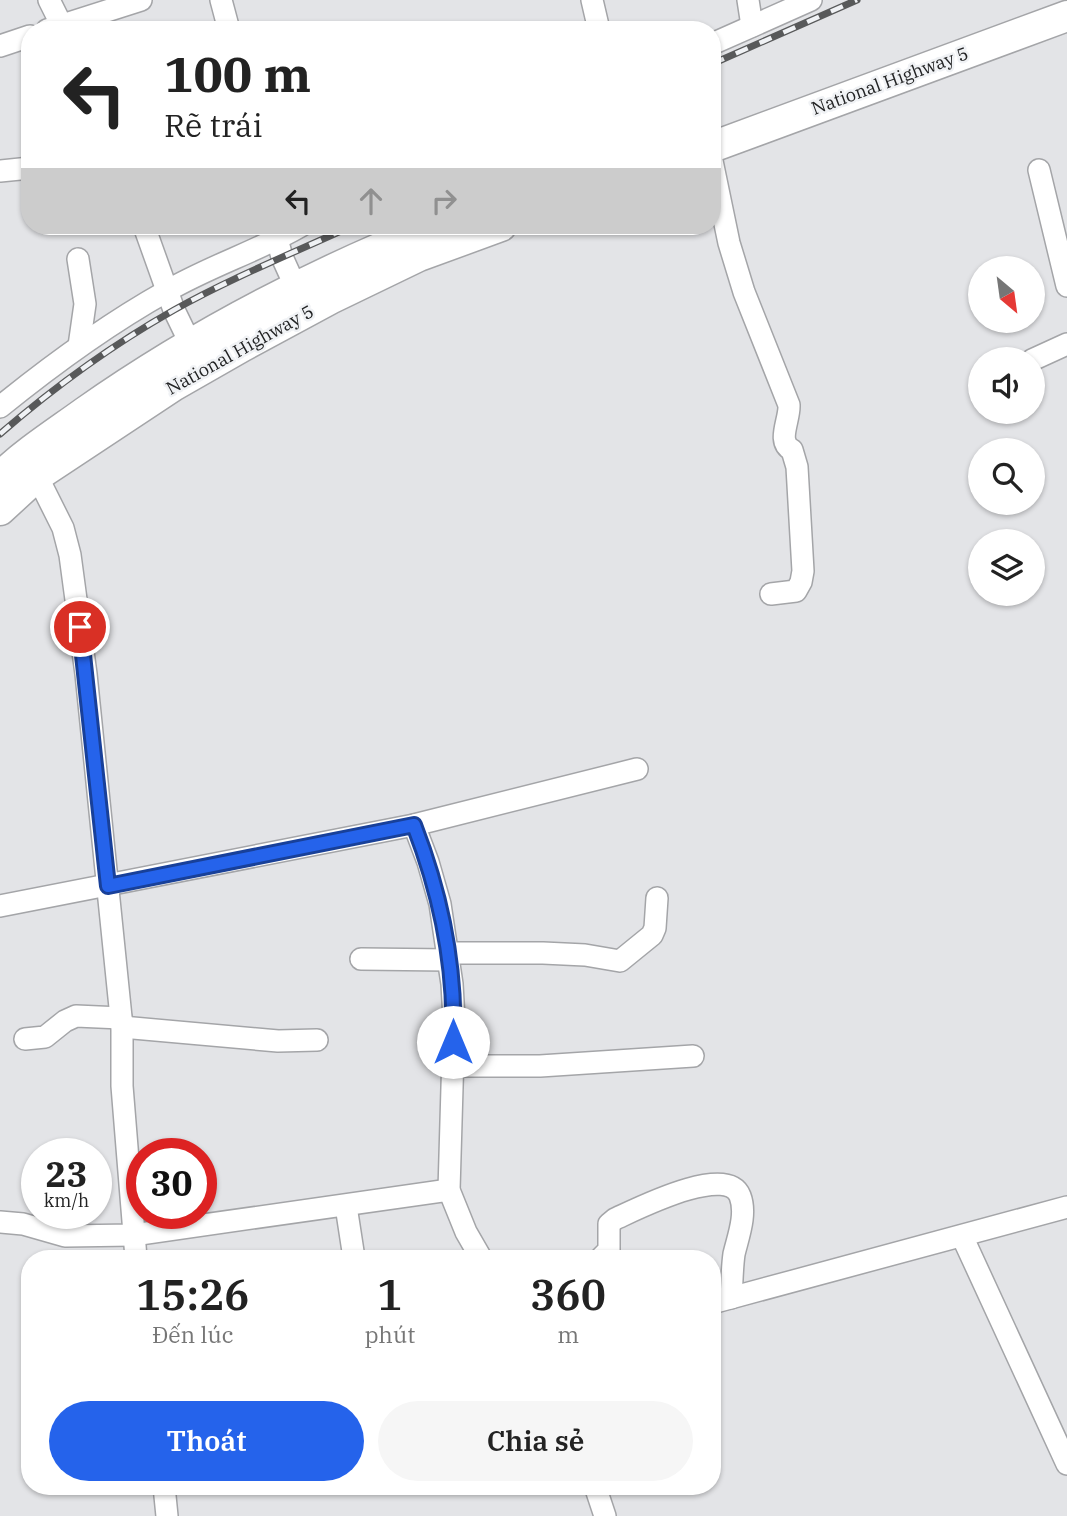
<!DOCTYPE html>
<html lang="vi">
<head>
<meta charset="utf-8">
<style>
	:root { --surface:#fff; --page:#f6f6f6; --text:#222; --muted:#767676; --accent:#2563eb }
	body { margin:0; font-family:"IBM Plex Serif",serif; background:var(--page); color:var(--text); height:100vh; display:flex; flex-direction:column; font-size:26px; white-space:nowrap }
	* { box-sizing:border-box; margin:0 }
	p { font-size:23px; color:var(--muted) }
	.icon { flex:none; width:38px; height:38px; fill:none; stroke:currentColor; stroke-width:2; stroke-linecap:round; stroke-linejoin:round }
	.map { position:relative; flex:1; overflow:hidden }
	.details { position:absolute; left:21px; top:1250px; width:700px; height:245px; display:flex; flex-direction:column; background:var(--surface); border-radius:28px; box-shadow:0 2px 5px #0004 }
	.details>* { flex:none }
	.hud { position:absolute; left:21px; top:21px; width:700px; height:214px; border-radius:28px; box-shadow:0 2px 5px #0004; background:#fff; color:var(--text); overflow:hidden }
	.needle { width:46px; rotate:151deg }
	.buttons { position:absolute; left:968px; top:256px; display:grid; gap:14px }
	.buttons a { display:grid; place-items:center; width:77px; height:77px; border-radius:50%; background:var(--surface); box-shadow:0 2px 5px #0004; font-size:35px }
	.speed { position:absolute; left:21px; top:1138px; display:flex; gap:14px; font-size:35px; font-weight:700; text-align:center }
	.speed>* { display:grid; place-content:center; width:91px; height:91px; border-radius:50%; background:var(--surface); box-shadow:0 2px 5px #0004; line-height:1 }
	.speed small { font-size:18px; font-weight:400 }
	.speed .limit { border:10px solid #d22; background:#fff; color:#111 }
	.pin { position:absolute; display:grid; place-items:center; width:60px; height:60px; color:#fff; margin:-30px; border:4px solid #fff; border-radius:50%; box-shadow:0 2px 7px #0007 }
	.me { position:absolute; width:77px; margin:-38px; rotate:0deg; stroke-linejoin:round; filter:drop-shadow(0 0 5px #0008) }
	.turn { display:flex; align-items:center; gap:24px; height:147px; padding:0 28px; font-size:32px }
	.turn .icon { width:91px; height:91px; stroke-width:2.5 }
	.turn b { display:block; font-size:49px; line-height:60px }
	.lanes { display:flex; align-items:center; height:66px; padding:0 28px; background:#0003; justify-content:center; gap:35px; direction:ltr }
	.lanes .off { opacity:.35 }
	.eta { display:flex; justify-content:space-evenly; align-items:center; height:119px; text-align:center }
	.eta b { font-size:42px; font-weight:600; line-height:49px }
	.action { display:flex; gap:14px; margin-top:auto; padding:14px 28px }
	.action a { flex:1; height:80px; border-radius:42px; background:var(--accent); color:#fff; font-size:28px; font-weight:600; line-height:80px; text-align:center }
	.action a+a { background:var(--page); color:var(--text) }
	.map>svg:first-child { display:block }
	.lines { fill:none; stroke-linecap:round; stroke-linejoin:round }
	.minor-casing { stroke:#a4a5a8; stroke-width:24 }
	.highway-casing { stroke:#a4a5a8; stroke-width:33 }
	.minor { stroke:#fff; stroke-width:21 }
	.highway { stroke:#fff; stroke-width:30 }
	.rail-casing { stroke:#58595a; stroke-width:7 }
	.rail { stroke:#f0f2f5; stroke-width:4.5; stroke-dasharray:13; stroke-linecap:butt }
	.route-casing { stroke:#184099; stroke-width:18 }
	.route { stroke:#2563eb; stroke-width:12 }
	.labels { text-anchor:middle; stroke-width:5; stroke-linejoin:round; paint-order:stroke }
	.street-label { font-size:18px; fill:#222324; stroke:#f0f2f5 }
</style>
</head>
<body>
<div class="map">
<svg width="1067" height="1516" viewBox="0 0 1067 1516">
	<rect width="100%" height="100%" fill="#e3e4e7"/>
	<g class="lines">
		<defs>
			<g id="minor">
				<path d="M49,0l15,30"/>
				<path d="M221,0l8,30"/>
				<path d="M592,0l7,30"/>
				<path d="M748,0l4,26"/>
				<path d="M47,30l94,-30"/>
				<path d="M712,44l99,-44"/>
				<path d="M0,46l30,-10"/>
				<path d="M712,161l17,82 15,49 45,113c1,15 -13,37 3,45l5,17 6,104 -2,11 -5,9 -25,3"/>
				<path d="M1039,170l28,116"/>
				<path d="M0,171l30,-3"/>
				<path d="M144,226l30,84 16,33"/>
				<path d="M274,228l8,29 14,31"/>
				<path d="M78,259l7,45 -6,42"/>
				<path d="M1032,360l35,-16"/>
				<path d="M0,407c53,-43 108,-83 167,-116 43,-25 91,-40 134,-65"/>
				<path d="M37,476l26,52 7,27 16,119 36,353v59l14,172"/>
				<path d="M414,825l14,37 12,42 12,80 2,35 -5,171 17,42 15,26"/>
				<path d="M0,906l414,-81 223,-56"/>
				<path d="M448,953h95l42,2 35,6 32,-26 3,-7 2,-30"/>
				<path d="M361,959l88,1"/>
				<path d="M122,1027l156,14 39,-1"/>
				<path d="M25,1039l20,-2 20,-16 11,-5 45,2"/>
				<path d="M452,1066h88l153,-10"/>
				<path d="M346,1206l8,52"/>
				<path d="M0,1222l23,2 42,12 68,-1 316,-45"/>
				<path d="M962,1236l105,228"/>
				<path d="M601,1258l8,-8v-26l6,-5c22,-10 112,-56 125,-23 7,18 -2,41 -6,58 -2,14 -2,30 -3,44"/>
				<path d="M712,1303l355,-96"/>
				<path d="M164,1486l3,30"/>
				<path d="M595,1486l10,30"/>
			</g>
			<g id="highway">
				<path d="M712,147l355,-131"/>
				<path d="M0,477c26,-25 56,-44 85,-65 108,-76 226,-137 348,-186"/>
				<path d="M0,510l37,-34 136,-90 70,-40 87,-47 89,-43 82,-30"/>
			</g>
		</defs>
		<use href="#minor" class="minor-casing"/>
		<use href="#highway" class="highway-casing"/>
		<use href="#minor" class="minor"/>
		<use href="#highway" class="highway"/>
		<defs>
			<g id="rail">
				<path d="M712,64l145,-64"/>
				<path d="M0,434c53,-46 112,-89 174,-124 57,-32 119,-57 178,-84"/>
			</g>
		</defs>
		<use href="#rail" class="rail-casing"/>
		<use href="#rail" class="rail"/>
	</g>
	<g class="lines">
		<defs>
			<path id="route" d="M80,627l28,259 306,-61c27,70 42,143 39,217"/>
		</defs>
		<use href="#route" class="route-casing"/>
		<use href="#route" class="route"/>
	</g>
	<g class="labels">
		<g class="street-label">
			<text transform="translate(890 81) rotate(-20)" y="6">National Highway 5</text>
			<text transform="translate(240 350) rotate(-29)" y="6">National Highway 5</text>
		</g>
	</g>
</svg>
<div class="buttons">
<a><svg class="needle" viewBox="-14 -14 28 28"><path d="M0-13l5 13h-10z" fill="#e53935"/><path d="M0 13l5-13h-10z" fill="#767676"/></svg></a>
<a><svg class="icon" aria-label="sound" viewBox="0 0 24 24"><path d="M4 9h4l5-4v14l-5-4H4zM17 9q2 3 0 6"/></svg></a>
<a><svg class="icon" aria-label="search" viewBox="0 0 24 24"><circle cx="10" cy="10" r="6"/><path d="M15 15l6 6"/></svg></a>
<a><svg class="icon" aria-label="layers" viewBox="0 0 24 24"><path d="M12 4l9 5-9 5-9-5zM3 14l9 5 9-5"/></svg></a>
</div>
<div class="speed"><div>23<small>km/h</small></div><div class="limit">30</div></div>
<div class="pin" style="left:80px;top:627px;background:#d93025"><svg class="icon" aria-label="arrive" viewBox="0 0 24 24"><path d="M6 21V4h12l-3 4 3 4H6"/></svg></div>
<svg class="me" style="left:453px;top:1042px" viewBox="-20 -20 40 40"><circle r="19" fill="#fff"/><path d="M0-13L10 11 0 6-10 11z" fill="#2563eb"/></svg>
<div class="hud">
<div class="turn"><svg class="icon" aria-label="left" viewBox="0 0 24 24"><path d="M17 20v-9H6M10 6l-5 5 5 5"/></svg><div><b>100 m</b>Rẽ trái</div></div>
<div class="lanes"><svg class="icon" aria-label="left" viewBox="0 0 24 24"><path d="M17 20v-9H6M10 6l-5 5 5 5"/></svg><svg class="icon off" aria-label="ahead" viewBox="0 0 24 24"><path d="M12 20V5M6 11l6-6 6 6"/></svg><svg class="icon off" aria-label="right" viewBox="0 0 24 24"><path d="M7 20v-9h11M14 6l5 5-5 5"/></svg></div>
</div>
<section class="details">
<div class="eta">
<div><b>15:26</b><p>Đến lúc</p></div>
<div><b>1</b><p>phút</p></div>
<div><b>360</b><p>m</p></div>
</div>
<div class="action"><a>Thoát</a><a>Chia sẻ</a></div>
</section>
</div>
</body>
</html>
